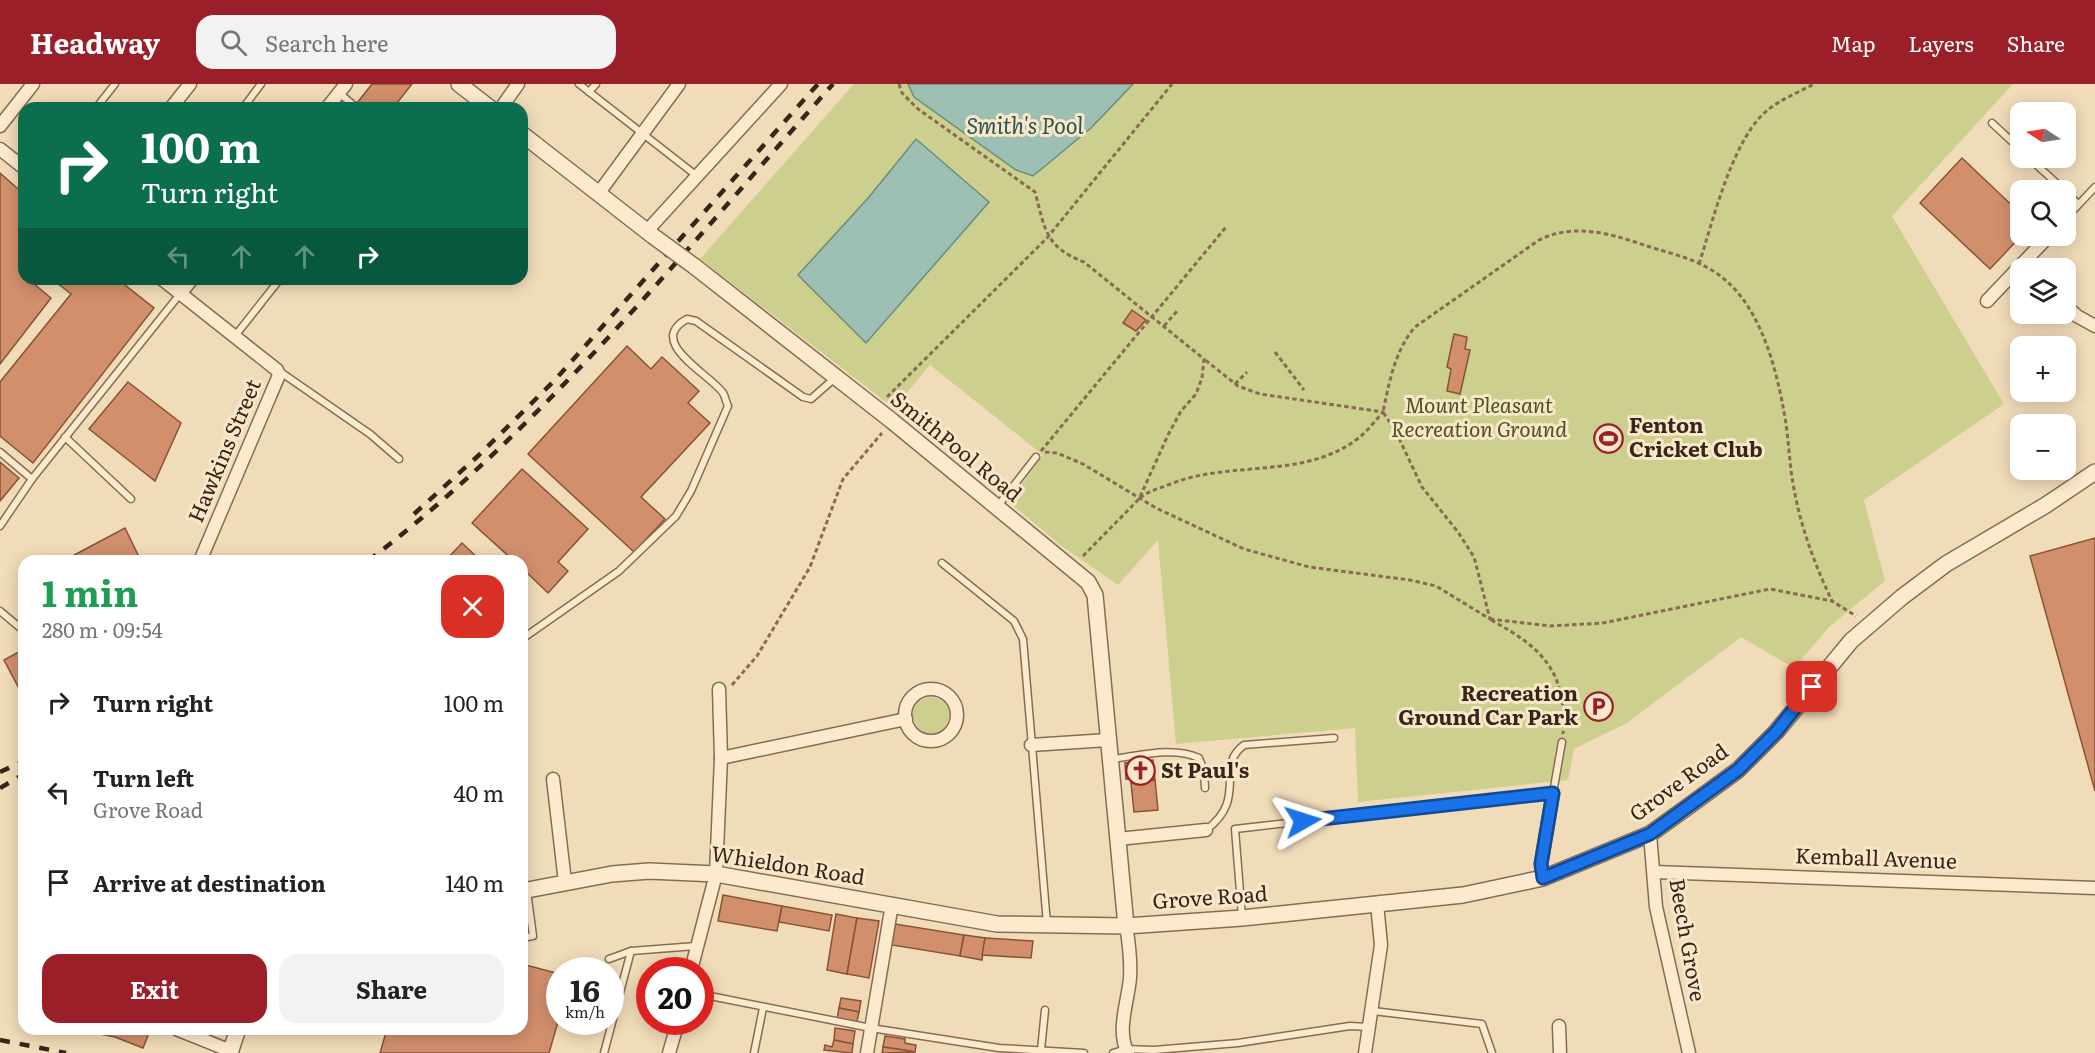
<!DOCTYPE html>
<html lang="en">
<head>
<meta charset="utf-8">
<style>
	:root { --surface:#fff; --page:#f2f2f2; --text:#222; --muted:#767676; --accent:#9b1f29 }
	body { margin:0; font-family:Literata,serif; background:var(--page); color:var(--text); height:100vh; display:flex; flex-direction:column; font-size:22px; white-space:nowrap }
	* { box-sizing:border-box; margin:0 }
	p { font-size:20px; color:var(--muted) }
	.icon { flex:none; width:33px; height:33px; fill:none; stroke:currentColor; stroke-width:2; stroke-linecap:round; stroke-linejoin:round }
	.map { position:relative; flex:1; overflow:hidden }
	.details { position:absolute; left:18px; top:471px; width:510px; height:480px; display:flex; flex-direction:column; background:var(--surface); border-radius:18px; box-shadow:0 3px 15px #0003 }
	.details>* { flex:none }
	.top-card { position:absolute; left:18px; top:18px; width:510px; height:183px; border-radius:18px; box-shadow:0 3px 15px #0003; background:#0b6e4f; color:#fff; overflow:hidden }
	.needle { width:39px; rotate:282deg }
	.controls { position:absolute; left:2010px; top:18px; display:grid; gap:12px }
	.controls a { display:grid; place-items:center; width:66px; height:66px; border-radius:12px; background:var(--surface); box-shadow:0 3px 15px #0003; font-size:30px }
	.speed { position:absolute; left:546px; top:873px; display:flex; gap:12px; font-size:30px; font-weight:700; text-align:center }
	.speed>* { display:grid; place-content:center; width:78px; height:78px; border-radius:50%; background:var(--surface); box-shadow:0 3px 15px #0003; line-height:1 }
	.speed small { font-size:15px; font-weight:400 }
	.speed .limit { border:9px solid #d22; background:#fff; color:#111 }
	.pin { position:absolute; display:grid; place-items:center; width:51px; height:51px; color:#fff; margin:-26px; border-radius:12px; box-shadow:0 3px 9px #0006 }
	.me { position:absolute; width:66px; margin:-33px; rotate:84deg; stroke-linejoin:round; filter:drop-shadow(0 0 4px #0008) }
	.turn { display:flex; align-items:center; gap:21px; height:126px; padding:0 24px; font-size:27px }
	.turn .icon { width:78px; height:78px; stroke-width:2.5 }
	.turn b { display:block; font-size:42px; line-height:51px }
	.lanes { display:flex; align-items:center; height:57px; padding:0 24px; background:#0003; justify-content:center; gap:30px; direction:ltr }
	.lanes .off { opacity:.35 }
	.round { display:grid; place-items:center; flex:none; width:63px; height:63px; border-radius:18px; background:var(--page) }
	.summary { display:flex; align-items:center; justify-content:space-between; height:102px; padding:0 24px }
	h1 { font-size:36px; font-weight:700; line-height:45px; color:#1e9e55 }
	.action { display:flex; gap:12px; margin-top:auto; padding:12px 24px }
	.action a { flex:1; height:69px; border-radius:18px; background:var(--accent); color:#fff; font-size:24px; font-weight:700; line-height:69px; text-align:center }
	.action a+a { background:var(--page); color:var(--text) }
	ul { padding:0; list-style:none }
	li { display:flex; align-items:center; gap:18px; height:90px; padding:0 24px }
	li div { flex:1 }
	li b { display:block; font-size:22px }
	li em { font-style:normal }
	header { display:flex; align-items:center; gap:36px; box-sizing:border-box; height:84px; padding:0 30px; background:var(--accent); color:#fff }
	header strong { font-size:28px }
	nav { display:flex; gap:33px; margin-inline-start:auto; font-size:21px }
	.search { width:420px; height:54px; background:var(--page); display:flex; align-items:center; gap:15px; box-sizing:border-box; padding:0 21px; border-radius:18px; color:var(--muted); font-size:22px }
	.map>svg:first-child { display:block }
	.green { fill:#cccf8d }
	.water { fill:#9ec0b4; stroke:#668e81; stroke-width:1.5 }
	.building { fill:#d28f6c; stroke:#895237; stroke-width:1.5 }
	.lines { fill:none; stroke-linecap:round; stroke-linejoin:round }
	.service-casing { stroke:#886b53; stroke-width:9 }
	.minor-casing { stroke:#886b53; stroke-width:15 }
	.tertiary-casing { stroke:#886b53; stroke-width:18 }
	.path { stroke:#886b53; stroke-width:3; stroke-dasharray:4.5 3; stroke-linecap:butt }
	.service { stroke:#fbeacd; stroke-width:6 }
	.minor { stroke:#fbeacd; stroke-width:12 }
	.tertiary { stroke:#fbeacd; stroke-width:15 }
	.rail { stroke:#362519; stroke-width:4.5; stroke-dasharray:10 10; stroke-linecap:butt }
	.tertiary-bridge-casing { stroke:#886b53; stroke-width:18; stroke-linecap:butt }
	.tertiary-bridge { stroke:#fbeacd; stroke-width:15 }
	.route-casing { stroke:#114b97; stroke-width:15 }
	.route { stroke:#1a73e8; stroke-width:10 }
	.labels { text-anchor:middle; stroke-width:6; stroke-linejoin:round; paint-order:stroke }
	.park-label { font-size:21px; font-style:italic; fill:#4a541e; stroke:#f8e7c9 }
	.poi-label { font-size:21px; font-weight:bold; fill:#362519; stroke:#f8e7c9; text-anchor:start }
	.street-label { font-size:21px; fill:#362519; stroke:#f8e7c9 }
	.water-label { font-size:22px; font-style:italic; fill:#275750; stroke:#f8e7c9 }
</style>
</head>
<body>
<header>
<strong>Headway</strong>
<div class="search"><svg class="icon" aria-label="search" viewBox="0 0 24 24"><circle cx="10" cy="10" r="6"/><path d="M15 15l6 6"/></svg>Search here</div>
<nav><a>Map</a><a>Layers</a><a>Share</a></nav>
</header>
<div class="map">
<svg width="2095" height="969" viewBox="0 0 2095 969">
	<rect width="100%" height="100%" fill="#f1dcb9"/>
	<g class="green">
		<path d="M854,0h1159l-121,132 112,188 -140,96 21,81 -56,46 -35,41 -53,-31 -114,86 -53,26 -6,31 -210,22 -3,-74 -179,16 -18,-204 -40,45 -55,-38 -54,-45 34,-47 -113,-90 -36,43 -194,-149z"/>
		<circle cx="931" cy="631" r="18"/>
	</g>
	<g class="water">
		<path d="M908,0h225l-42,44 -58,48 -17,-6 -102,-73z"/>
		<path d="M916,55l73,63 -123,141 -68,-68 71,-78z"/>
	</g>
	<g class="building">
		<path d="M372,0h40l-19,24h-30l-6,-5z"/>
		<path d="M1962,74l58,55 1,23 -31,33 -70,-66z"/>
		<path d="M0,89l24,21v85h4l23,19 -51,66z"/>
		<path d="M52,195h77l-4,6 29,23 -121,155 -33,-27v-54l71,-88z"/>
		<path d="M1132,226l14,10 -10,11 -13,-8z"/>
		<path d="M1454,250l13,3 -2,12 5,1 -10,44 -13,-3 4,-22 -4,-2z"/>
		<path d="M627,262l24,23 11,-12 37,34 -11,12 22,20 -69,74 24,22 -31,33 -106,-98z"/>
		<path d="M128,298l53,41 -26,58 -66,-52z"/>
		<path d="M0,378l19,16 -19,23z"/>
		<path d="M522,385l66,60 -30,33 10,9 -20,22 -26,-25v-7h-8l-42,-38z"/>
		<path d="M125,444l16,33h-78z"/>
		<path d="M2095,454v253l-65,-235z"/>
		<path d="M462,459l19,18h-36z"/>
		<path d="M24,565v49l-20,-38z"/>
		<path d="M1153,676l2,20 -24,3v-4h-5l-1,-16z"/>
		<path d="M1155,696l3,30 -24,2 -3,-29z"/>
		<path d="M723,811l59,11 -5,25 -59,-10z"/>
		<path d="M782,822l50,9 -3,16 -50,-9z"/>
		<path d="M836,830l21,4 -10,56 -20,-4z"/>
		<path d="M857,834l22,3 -10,57 -22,-4z"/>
		<path d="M895,840l69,11 -4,21 -68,-11z"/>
		<path d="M964,851l21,3 -3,22 -22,-4z"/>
		<path d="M985,854l48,3 -2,17 -49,-3z"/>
		<path d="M522,880l38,10v41l-11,38h-169l7,-24h135z"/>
		<path d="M841,914l20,3 -2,11 -20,-4z"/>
		<path d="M839,924l20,4 -2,10 -20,-3z"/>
		<path d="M835,944l20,3 -2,13 -19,-4z"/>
		<path d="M76,945h62l11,4 -6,15 -28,-11z"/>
		<path d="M885,952l20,3v4l11,2 -1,7 -32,-5z"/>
		<path d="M834,956l19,4 -1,9 -28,-3 1,-5 7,2z"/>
		<path d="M883,963l21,3 11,2 -33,1z"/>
	</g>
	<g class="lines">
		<defs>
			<g id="service">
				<path d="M579,0l118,92"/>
				<path d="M589,8l7,-8"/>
				<path d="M339,9l18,15"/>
				<path d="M96,24l19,-24"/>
				<path d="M243,24l18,-24"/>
				<path d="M1992,39l28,26"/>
				<path d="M2029,74l35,32"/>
				<path d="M2066,108l12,12"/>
				<path d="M2066,134l29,-31"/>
				<path d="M2043,158l6,-6"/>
				<path d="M235,252l45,-57"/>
				<path d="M279,287l91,63 29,25"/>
				<path d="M65,353l66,62"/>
				<path d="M0,368l32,27"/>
				<path d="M997,423l39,-50"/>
				<path d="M0,442l32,-47 148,-185"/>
				<path d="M942,479l72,58 9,18 24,285"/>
				<path d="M0,527l24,20"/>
				<path d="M522,555l97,-68 57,-55 15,-25 37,-85c-2,-4 -3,-10 -5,-13 -13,-19 -78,-51 -36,-74l9,2 107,76 8,2 25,-22"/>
				<path d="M1111,675c27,-3 62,-13 88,-1l5,13 1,17"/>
				<path d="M1206,746c43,-32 8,-63 38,-85l90,-7"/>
				<path d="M1242,833l-7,-88 318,-36 9,-51"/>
				<path d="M522,854l11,-2 -6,-45"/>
				<path d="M609,875l22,-8 65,-5"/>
				<path d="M700,910l171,34 128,20 85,5"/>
				<path d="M1373,927l109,13 10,29"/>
				<path d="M1041,966l4,-40"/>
				<path d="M604,969l27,-102"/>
				<path d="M754,969l9,-45"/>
				<path d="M1113,969l13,-4 28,1 84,-7 112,-17 19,1"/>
			</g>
			<g id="minor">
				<path d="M171,24l19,-24"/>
				<path d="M327,24l19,-24"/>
				<path d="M501,24l17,-24"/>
				<path d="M0,42l33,-42"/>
				<path d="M0,65l24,19"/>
				<path d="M598,110l81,-110"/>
				<path d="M646,148l135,-148"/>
				<path d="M162,195l115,91 2,5 -79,186"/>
				<path d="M180,210l12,-15"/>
				<path d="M1987,217l56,-59"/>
				<path d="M2066,222l11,10 18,10"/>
				<circle cx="931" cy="631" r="26"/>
				<path d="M1031,661l77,-5"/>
				<path d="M721,674l185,-39"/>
				<path d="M553,695l12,103"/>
				<path d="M1650,750l6,73 33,146"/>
				<path d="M1118,755l88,-9"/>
				<path d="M1654,788l441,16"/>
				<path d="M1543,794l-2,-14 12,-71"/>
				<path d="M1126,842c3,17 5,34 4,52 -2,24 -14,53 -2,75"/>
				<path d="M691,886l25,-96 5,-116 -2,-69"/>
				<path d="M1559,942l1,27"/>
				<path d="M176,945l55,22"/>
				<path d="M669,969l9,-31"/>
				<path d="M867,969l25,-149"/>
				<path d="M1365,969l16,-108 -4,-41"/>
			</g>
			<g id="tertiary">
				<path d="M459,0l31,24"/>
				<path d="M522,50l131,102"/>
				<path d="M694,182l198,155 196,161 7,13 31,331"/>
				<path d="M522,807l90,-17 37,-3 67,3 281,50 129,2 116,-8 221,-23 80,-17 107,-44 43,-31 45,-33 38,-38 75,-91 51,-44 44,-33 100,-59 49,-33"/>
				<path d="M230,969l8,-24"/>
			</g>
		</defs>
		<use href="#service" class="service-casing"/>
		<use href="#minor" class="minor-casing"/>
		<use href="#tertiary" class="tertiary-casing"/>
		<g class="path">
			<path d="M899,0l3,9 16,16 117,83c10,37 10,55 49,70l120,97 -2,19 -6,16 -15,17 -13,24 -29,64 -58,59"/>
			<path d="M1699,180c14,-43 34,-128 70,-155 13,-10 30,-17 45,-25"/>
			<path d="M1164,242l14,-16"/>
			<path d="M1275,268l29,38"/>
			<path d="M1235,300l12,-12"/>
			<path d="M887,313l160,-159 125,-154"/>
			<path d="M1041,367l185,-224"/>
			<path d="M1045,368l12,1 26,11 73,44 88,41 65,18 101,13 26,6 54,33 -16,-62 -16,-25 -36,-45 -26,-55 -13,-20c6,-29 12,-62 32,-85l124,-87c34,-17 70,-7 105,5 21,7 45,12 64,23 49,26 67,94 76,144 5,26 5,52 10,77 7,39 21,76 38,112"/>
			<path d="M1140,414c10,-8 21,-10 33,-15 60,-23 135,-3 188,-47 8,-7 15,-16 22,-24l-123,-18 -22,-8 -34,-27"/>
			<path d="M1490,535l60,7 53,-3 167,-34 62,12 24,15"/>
			<path d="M1491,536c52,28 76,52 72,114"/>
			<path d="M732,601l25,-29 53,-89 33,-88 39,-46"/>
		</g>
		<use href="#service" class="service"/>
		<use href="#minor" class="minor"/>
		<use href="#tertiary" class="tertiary"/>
		<g class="rail">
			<path d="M414,430l65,-59 75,-74 264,-297"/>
			<path d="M368,477c177,-135 317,-311 465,-477"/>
			<path d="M0,688l24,-11"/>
			<path d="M0,704l24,-14"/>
			<path d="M0,956l66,13"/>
		</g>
		<defs>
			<path id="tertiary-bridge" d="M653,152l41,30"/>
		</defs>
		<use href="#tertiary-bridge" class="tertiary-bridge-casing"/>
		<use href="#tertiary-bridge" class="tertiary-bridge"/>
	</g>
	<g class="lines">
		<defs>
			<path id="route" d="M1303,737l250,-28 -12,71 2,14 107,-44 88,-64 38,-38 36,-45"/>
		</defs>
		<use href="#route" class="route-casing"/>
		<use href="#route" class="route"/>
	</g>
	<defs>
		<symbol id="stadium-ring" viewBox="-11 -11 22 22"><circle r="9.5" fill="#f8e7c9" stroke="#9b1f29" stroke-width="1.5"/><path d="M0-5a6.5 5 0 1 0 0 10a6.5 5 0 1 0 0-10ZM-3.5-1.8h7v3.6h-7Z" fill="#9b1f29"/></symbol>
		<symbol id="parking-ring" viewBox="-11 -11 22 22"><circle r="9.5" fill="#f8e7c9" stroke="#9b1f29" stroke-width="1.5"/><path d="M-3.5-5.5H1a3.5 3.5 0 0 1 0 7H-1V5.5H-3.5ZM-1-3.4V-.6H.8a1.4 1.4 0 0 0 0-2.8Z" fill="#9b1f29"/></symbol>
		<symbol id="church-ring" viewBox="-11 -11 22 22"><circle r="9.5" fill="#f8e7c9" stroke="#9b1f29" stroke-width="1.5"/><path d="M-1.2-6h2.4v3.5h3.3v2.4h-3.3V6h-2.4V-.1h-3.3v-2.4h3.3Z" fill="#9b1f29"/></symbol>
	</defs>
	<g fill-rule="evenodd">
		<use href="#stadium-ring" x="1592" y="338" width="33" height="33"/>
		<use href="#parking-ring" x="1582" y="606" width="33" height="33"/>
		<use href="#church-ring" x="1124" y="670" width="33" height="33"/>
	</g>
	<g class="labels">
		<g class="park-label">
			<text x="1479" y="329">Mount Pleasant<tspan x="1479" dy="24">Recreation Ground</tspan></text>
		</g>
		<g class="poi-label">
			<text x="1629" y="349">Fenton<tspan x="1629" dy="24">Cricket Club</tspan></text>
			<text x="1578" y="617" text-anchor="end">Recreation<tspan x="1578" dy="24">Ground Car Park</tspan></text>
			<text x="1161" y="694">St Paul's</text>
		</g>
		<g class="street-label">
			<text transform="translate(956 363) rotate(39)" y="7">SmithPool Road</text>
			<text transform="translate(225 367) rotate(-67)" y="7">Hawkins Street</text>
			<text transform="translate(1679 699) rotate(-36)" y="7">Grove Road</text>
			<text transform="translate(1876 775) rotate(2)" y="7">Kemball Avenue</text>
			<text transform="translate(788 782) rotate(9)" y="7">Whieldon Road</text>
			<text transform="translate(1210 814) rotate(-4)" y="7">Grove Road</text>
			<text transform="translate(1687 856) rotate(80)" y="7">Beech Grove</text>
		</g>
		<g class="water-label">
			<text x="1025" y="50">Smith's Pool</text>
		</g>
	</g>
</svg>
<div class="controls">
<a><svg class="needle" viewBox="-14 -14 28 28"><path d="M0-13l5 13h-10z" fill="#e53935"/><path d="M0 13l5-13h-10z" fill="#767676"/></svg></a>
<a><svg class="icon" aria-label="search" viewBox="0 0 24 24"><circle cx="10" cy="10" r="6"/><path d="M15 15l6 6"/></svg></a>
<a><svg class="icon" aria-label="layers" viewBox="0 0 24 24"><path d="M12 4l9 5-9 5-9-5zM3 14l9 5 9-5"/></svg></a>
<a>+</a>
<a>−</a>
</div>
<div class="speed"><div>16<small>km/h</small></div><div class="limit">20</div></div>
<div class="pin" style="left:1812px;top:603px;background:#d93025"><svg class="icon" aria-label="arrive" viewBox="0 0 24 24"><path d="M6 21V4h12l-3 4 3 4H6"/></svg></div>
<svg class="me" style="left:1303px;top:737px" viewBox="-20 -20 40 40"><path d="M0-17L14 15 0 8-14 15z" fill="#1a73e8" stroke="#fff" stroke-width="4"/></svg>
<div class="top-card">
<div class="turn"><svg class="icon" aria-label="right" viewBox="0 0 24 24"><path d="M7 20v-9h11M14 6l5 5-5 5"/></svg><div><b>100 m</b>Turn right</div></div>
<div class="lanes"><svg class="icon off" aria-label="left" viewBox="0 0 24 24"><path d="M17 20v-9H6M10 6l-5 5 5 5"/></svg><svg class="icon off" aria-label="ahead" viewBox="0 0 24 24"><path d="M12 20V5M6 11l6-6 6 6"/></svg><svg class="icon off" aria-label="ahead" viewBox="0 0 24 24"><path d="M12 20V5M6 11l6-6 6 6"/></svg><svg class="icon" aria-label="right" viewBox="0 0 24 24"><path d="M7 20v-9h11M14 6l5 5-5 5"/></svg></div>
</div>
<section class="details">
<div class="summary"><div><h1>1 min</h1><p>280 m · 09:54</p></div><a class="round" style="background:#d93025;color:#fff"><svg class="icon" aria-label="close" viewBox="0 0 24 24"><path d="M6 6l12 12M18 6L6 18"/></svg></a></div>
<ul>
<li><svg class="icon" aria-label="right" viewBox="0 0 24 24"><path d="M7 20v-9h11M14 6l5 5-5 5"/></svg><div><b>Turn right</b></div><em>100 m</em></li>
<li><svg class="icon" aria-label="left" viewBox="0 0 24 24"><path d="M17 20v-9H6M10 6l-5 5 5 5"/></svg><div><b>Turn left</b><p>Grove Road</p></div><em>40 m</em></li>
<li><svg class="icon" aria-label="arrive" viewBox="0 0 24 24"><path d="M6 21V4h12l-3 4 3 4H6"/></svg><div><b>Arrive at destination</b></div><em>140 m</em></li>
</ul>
<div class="action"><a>Exit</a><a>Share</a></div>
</section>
</div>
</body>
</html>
